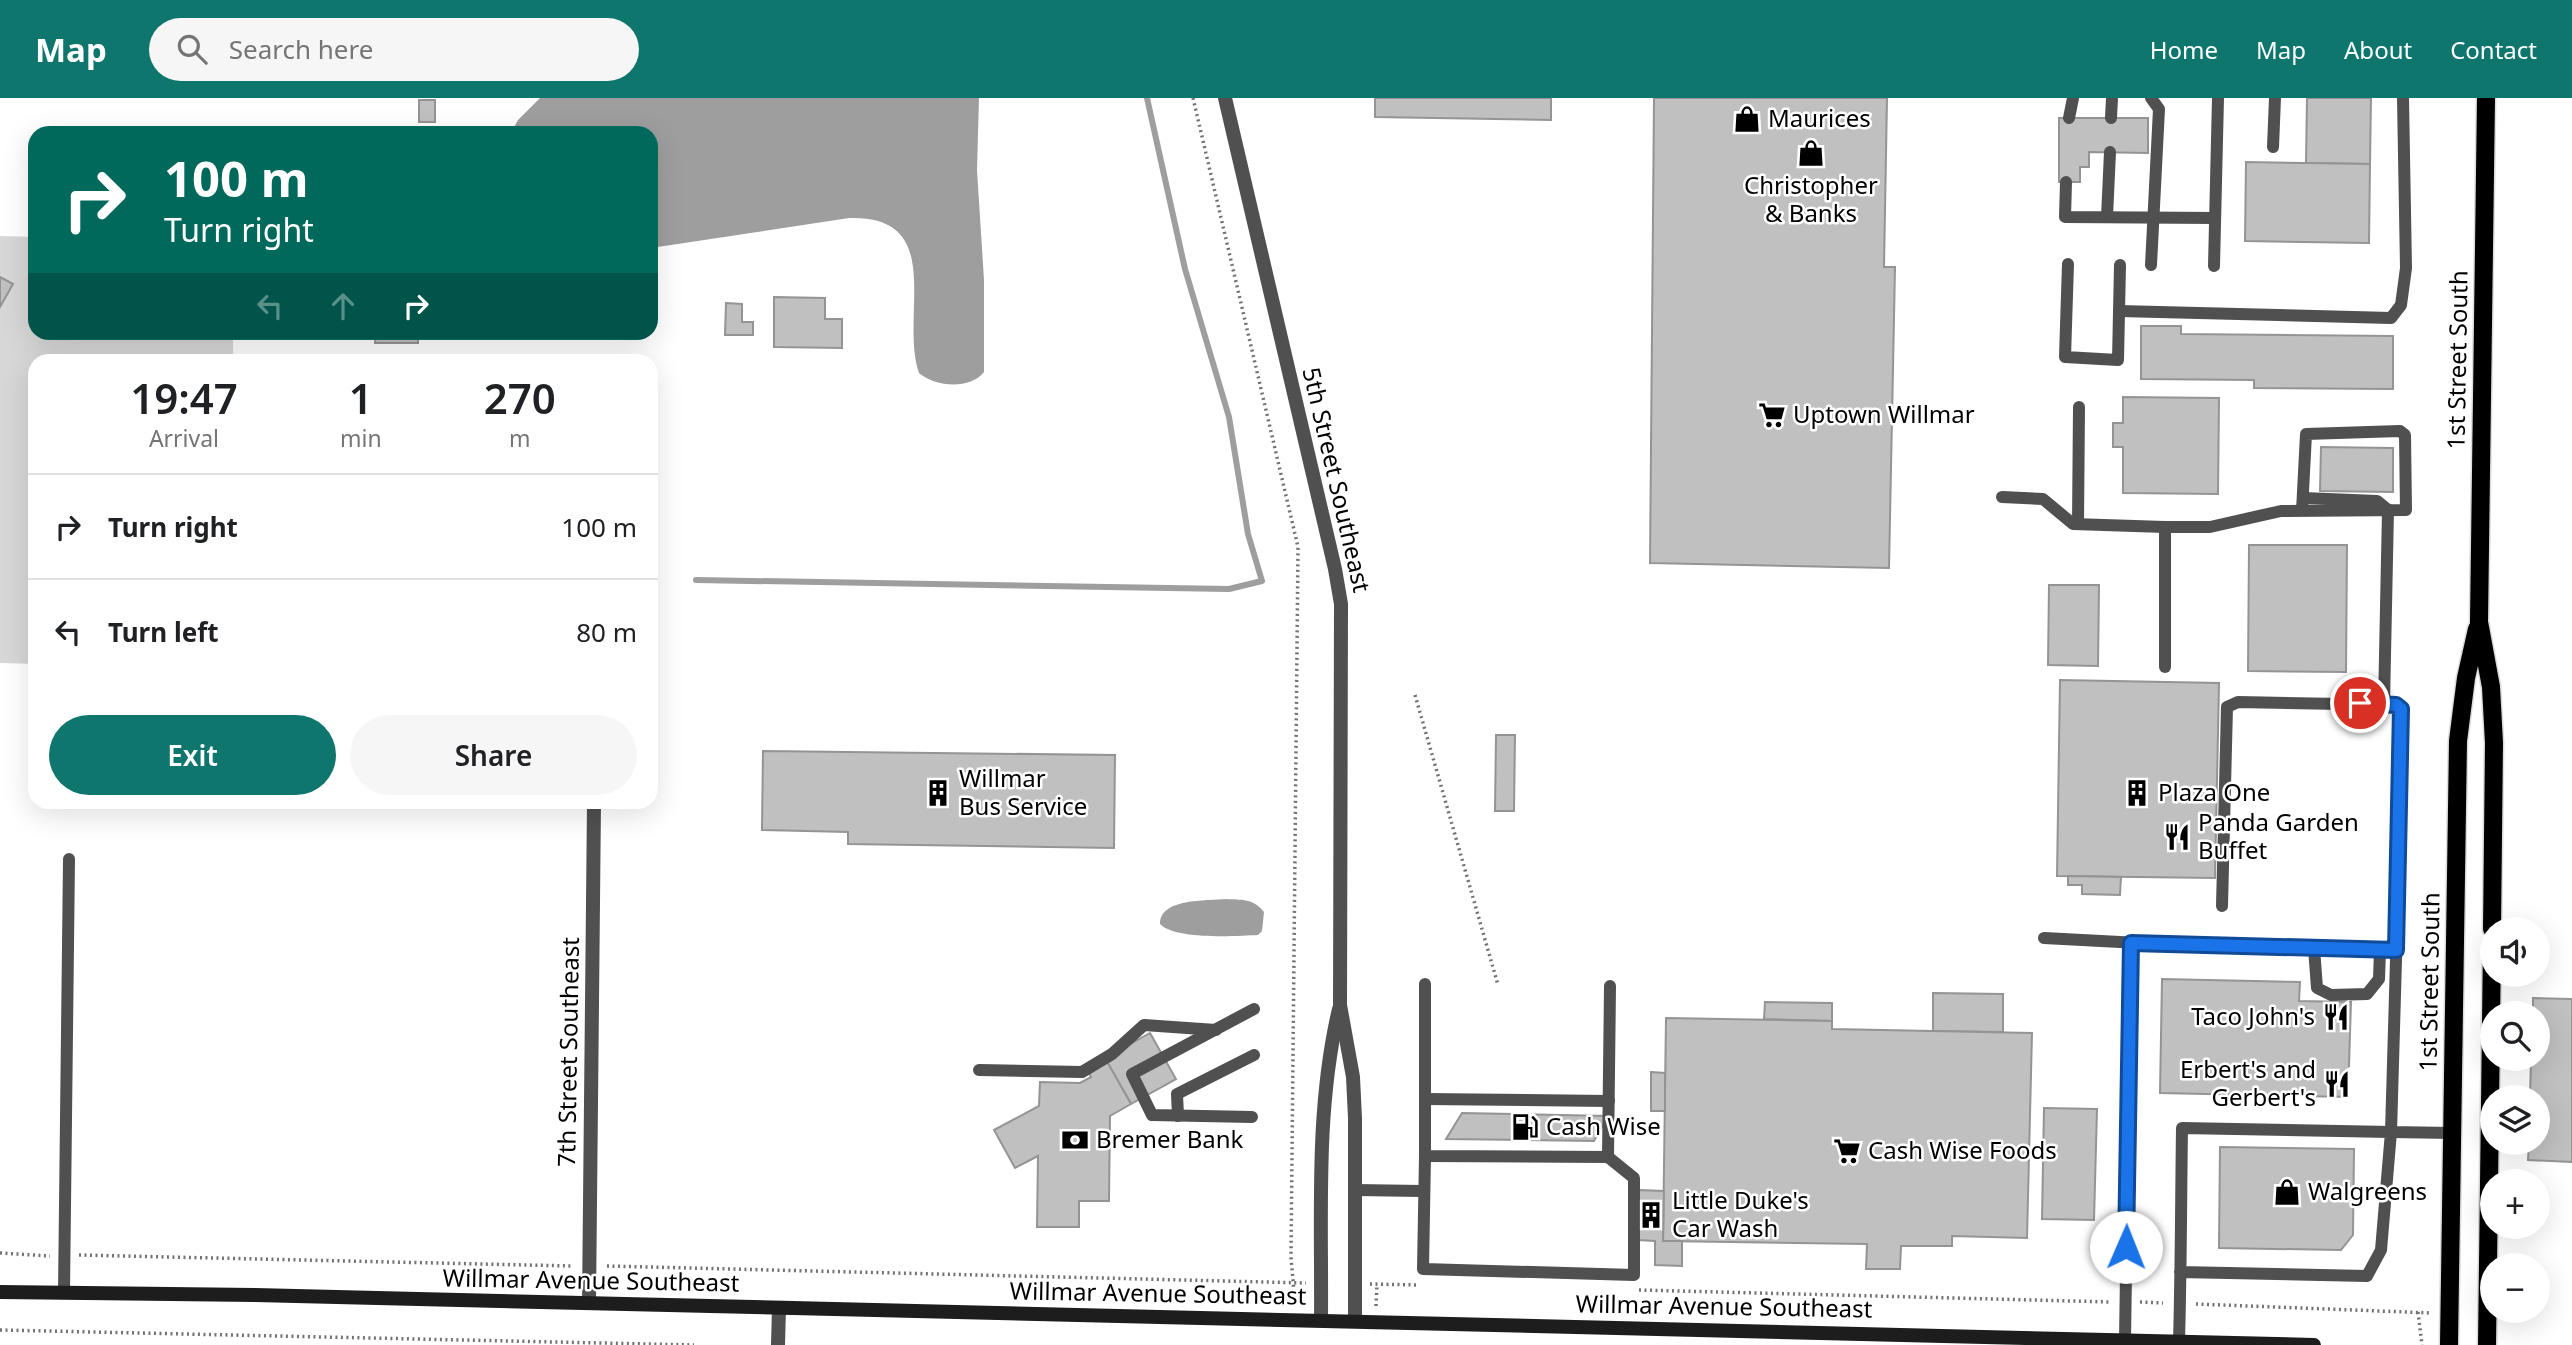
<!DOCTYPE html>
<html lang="en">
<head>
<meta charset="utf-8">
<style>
	:root { --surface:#fff; --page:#f6f6f6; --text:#202124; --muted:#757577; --line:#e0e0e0; --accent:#0f766e }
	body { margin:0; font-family:"Noto Sans",sans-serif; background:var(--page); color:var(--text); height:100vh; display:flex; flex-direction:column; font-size:26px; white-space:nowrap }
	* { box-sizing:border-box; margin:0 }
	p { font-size:23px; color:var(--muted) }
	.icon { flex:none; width:38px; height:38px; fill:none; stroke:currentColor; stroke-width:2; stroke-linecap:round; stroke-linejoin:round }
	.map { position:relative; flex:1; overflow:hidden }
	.sheet { position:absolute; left:28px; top:256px; width:630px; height:455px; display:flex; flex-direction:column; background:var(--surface); border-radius:21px; box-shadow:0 7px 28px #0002 }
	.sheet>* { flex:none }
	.guide { position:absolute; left:28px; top:28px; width:630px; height:214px; border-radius:21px; box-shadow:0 7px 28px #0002; background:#00695c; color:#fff; overflow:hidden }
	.controls { position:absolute; left:2480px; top:819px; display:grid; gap:14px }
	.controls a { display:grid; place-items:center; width:70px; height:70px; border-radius:50%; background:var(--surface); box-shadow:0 7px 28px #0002; font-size:35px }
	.pin { position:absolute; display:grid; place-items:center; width:60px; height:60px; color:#fff; margin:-30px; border:4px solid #fff; border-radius:50%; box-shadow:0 2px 7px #0007 }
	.me { position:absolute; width:77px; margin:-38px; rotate:1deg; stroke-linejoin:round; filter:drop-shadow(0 0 5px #0008) }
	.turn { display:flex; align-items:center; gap:24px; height:147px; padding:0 21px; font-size:32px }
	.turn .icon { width:91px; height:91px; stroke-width:2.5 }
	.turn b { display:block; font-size:49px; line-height:60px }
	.lanes { display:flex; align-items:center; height:66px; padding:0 21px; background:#0003; justify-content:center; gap:35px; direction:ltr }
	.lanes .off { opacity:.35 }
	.eta { display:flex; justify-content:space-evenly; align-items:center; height:119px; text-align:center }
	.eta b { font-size:42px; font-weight:600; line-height:49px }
	.primary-button { display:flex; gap:14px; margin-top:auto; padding:14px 21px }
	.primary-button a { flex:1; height:80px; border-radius:42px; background:var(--accent); color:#fff; font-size:28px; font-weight:600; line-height:80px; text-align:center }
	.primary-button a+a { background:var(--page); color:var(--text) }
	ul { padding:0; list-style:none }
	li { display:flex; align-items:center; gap:21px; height:105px; padding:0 21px; border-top:2px solid var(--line) }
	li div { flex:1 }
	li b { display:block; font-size:26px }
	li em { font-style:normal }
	header { display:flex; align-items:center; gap:42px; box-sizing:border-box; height:98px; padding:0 35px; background:var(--accent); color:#fff }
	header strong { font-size:33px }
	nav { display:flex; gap:38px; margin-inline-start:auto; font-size:24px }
	.search { width:490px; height:63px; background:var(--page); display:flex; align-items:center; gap:18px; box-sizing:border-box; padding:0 24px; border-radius:38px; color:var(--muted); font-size:26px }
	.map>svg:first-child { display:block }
	.green { fill:#d7d7d7 }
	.water { fill:#9e9e9e }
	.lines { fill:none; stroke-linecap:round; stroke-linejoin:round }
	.stream { stroke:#9e9e9e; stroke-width:6 }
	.building { fill:#c0c0c0; stroke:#949494; stroke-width:2 }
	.primary-casing { stroke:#dbdbdb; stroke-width:21 }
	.path { stroke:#727272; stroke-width:3.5; stroke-dasharray:2 3.5; stroke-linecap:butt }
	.service { stroke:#505050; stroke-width:12 }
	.minor { stroke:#505050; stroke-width:14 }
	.tertiary { stroke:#505050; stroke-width:14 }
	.secondary { stroke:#1d1d1d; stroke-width:14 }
	.primary { stroke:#000; stroke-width:18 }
	.route-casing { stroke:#114b97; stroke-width:18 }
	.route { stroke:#1a73e8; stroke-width:12 }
	.labels { text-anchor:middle; stroke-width:5; stroke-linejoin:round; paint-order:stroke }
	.poi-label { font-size:24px; fill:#000; stroke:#fff; text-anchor:start }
	.street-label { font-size:24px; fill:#000; stroke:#fff }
</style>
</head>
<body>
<header>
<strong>Map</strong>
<div class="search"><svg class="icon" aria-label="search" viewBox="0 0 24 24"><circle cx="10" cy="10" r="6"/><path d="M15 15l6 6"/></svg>Search here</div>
<nav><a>Home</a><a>Map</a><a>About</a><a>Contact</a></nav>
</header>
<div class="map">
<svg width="2572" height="1247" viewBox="0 0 2572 1247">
	<rect width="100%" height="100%" fill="#fff"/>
	<path class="green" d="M0,138l35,1v95l198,1v27h-198v304l-35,-1z"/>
	<g class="water">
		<path d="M540,0h439l-2,72 7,110v92c-14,18 -49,15 -65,1 -20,-57 29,-158 -70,-155l-198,30v-115h-140l7,-13z"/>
		<path d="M1226,801c16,1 27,-1 38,13l-2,19 -4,4c-22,1 -83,5 -98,-11 0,-26 46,-23 66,-25z"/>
	</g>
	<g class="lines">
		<path class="stream" d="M696,482l533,9 33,-8 -14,-47 -19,-117 -44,-148 -38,-171"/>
	</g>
	<g class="building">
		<path d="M1375,0h176v22l-176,-3z"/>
		<path d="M1654,0h233l-3,169h11l-6,301 -239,-5z"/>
		<path d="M2307,0h64l-1,66 -64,-1z"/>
		<rect x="419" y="2" width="16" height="22"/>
		<path d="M2059,20h89v35l-59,-1v15h-9v15h-21z"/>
		<path d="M2246,64l124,2 -1,79 -124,-2z"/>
		<path d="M0,179l13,7 -13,23z"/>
		<path d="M774,199l51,1v21h17v29l-68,-1z"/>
		<path d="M726,205l16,1v18h11v13h-28z"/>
		<path d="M2141,228h40v8l212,2v53l-139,-1v-8l-113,-1z"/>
		<path d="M376,234h42v11h-43z"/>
		<path d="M464,258l178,3v1h-178z"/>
		<path d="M2123,299l96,1 -1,96 -95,-1v-46h-10v-24h10z"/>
		<path d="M2321,349l72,1v44l-73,-1z"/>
		<path d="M2249,447h98l-1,127 -98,-1z"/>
		<path d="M2049,487h50l-1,81 -50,-1z"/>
		<path d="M2060,582l159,3 -4,195 -158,-2z"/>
		<path d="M1496,637h19l-1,76h-19z"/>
		<path d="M763,653l352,4 -1,93 -266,-4v-12l-86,-2z"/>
		<path d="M2068,778l53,1 -1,18 -38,-1v-9h-14z"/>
		<path d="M2162,881l138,3 -1,19 52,1 -3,95 -188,-4z"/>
		<path d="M1933,895l70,1v38l-70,-1z"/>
		<path d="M2533,900l39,1v163l-44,-2 1,-17h9v-46h-8l1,-38h7v-46h-5z"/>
		<path d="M1765,904l67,1v18l-68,-2z"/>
		<path d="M1666,920l166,3v8l200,4 -5,205 -75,-2v10h-51l-1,23h-34l1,-25 -204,-3z"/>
		<path d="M1150,935l26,46 -45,25 -26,-46z"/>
		<path d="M1105,960l26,46 -21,12 -1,85h-30v26h-42l1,-71 -23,12 -21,-38 45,-24 1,-24 40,1 11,-6 -5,-9z"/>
		<path d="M1651,974l14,1v38h-14z"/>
		<path d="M2044,1010l53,1 -3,111 -52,-1z"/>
		<path d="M1462,1015l146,3 -14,25 -148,-2z"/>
		<path d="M2220,1049l134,2 -1,86 -12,15 -122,-2z"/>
		<path d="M1639,1092l25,1 -1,50h19v25l-27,-1v-24l-17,-1z"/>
	</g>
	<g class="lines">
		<defs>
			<g id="primary">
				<path d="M2486,0l-7,524 12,65 3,56 -2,186"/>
				<path d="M2449,1247l9,-604 8,-63 11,-49"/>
				<path d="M2487,1247l5,-401"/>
			</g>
		</defs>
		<use href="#primary" class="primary-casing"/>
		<g class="path">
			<path d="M1193,0l105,449 -7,710 4,47"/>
			<path d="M1415,597l83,290"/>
			<path d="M0,1155l50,3"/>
			<path d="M79,1157l492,11"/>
			<path d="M607,1168l699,17"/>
			<path d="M1370,1186l48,1"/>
			<path d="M1639,1192l472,12"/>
			<path d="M2140,1204l23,1"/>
			<path d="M2196,1206l236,9"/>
			<path d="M1376,1208l1,-22"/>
			<path d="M2418,1214l4,33"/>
			<path d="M0,1232l694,15"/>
		</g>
		<g class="service">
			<path d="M2151,0l8,11 -8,156"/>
			<path d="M2069,20l4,-20"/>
			<path d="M2111,20l1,-20"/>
			<path d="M2273,49l2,-49"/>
			<path d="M2066,84l-1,35 150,1"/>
			<path d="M2107,119l3,-65"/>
			<path d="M2068,166l-3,93 53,3 2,-95"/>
			<path d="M2214,168l4,-168"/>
			<path d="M2119,213l272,7 10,-13 5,-37 -3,-170"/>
			<path d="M2002,399l41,2 30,25 92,3h45l71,-16 125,-1 -1,-75 -5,-4 -94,3 -4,77"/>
			<path d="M2303,400l74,3 11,9 -4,194"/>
			<path d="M2078,426l1,-117"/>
			<path d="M2165,569v-140"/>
			<path d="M2222,808l5,-199 11,-5 158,3 5,5 2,9 -12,413 61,1"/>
			<path d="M2044,840l133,7 219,5"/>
			<path d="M2314,850l3,40 14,7 36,-1 12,-15 1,-29"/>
			<path d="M1425,886v172l183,1 2,-171"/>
			<path d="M979,972l103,2 30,-18 32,-29 72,5"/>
			<path d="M1425,1001l184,2"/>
			<path d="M1178,1018l-1,-22 77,-39"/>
			<path d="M1252,1019l-100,-2 -20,-41 122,-65"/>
			<path d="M1425,1058l-2,113 211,6v-97l-26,-21"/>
			<path d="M1355,1092l67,1"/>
			<path d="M64,1194l5,-433"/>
			<path d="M2125,1242l6,-397"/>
			<path d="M2179,1244c2,-71 2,-143 3,-214l209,4 -10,118 -14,26 -187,-4"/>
		</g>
		<g class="minor">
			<path d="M589,1205l5,-501"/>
			<path d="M778,1247l1,-37"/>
		</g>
		<g class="tertiary">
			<path d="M1225,0l110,471 6,35 -1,401 13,72 2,41v203"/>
			<path d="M1321,1222c1,-104 -6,-209 18,-311"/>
		</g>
		<path class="secondary" d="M0,1194l255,3 2059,50"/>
		<use href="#primary" class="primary"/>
	</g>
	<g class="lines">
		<defs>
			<path id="route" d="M2126,1149l5,-304 265,7 5,-241 -5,-4 -36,-2"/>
		</defs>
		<use href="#route" class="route-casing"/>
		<use href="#route" class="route"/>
	</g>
	<defs>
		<symbol id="shop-bare" viewBox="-9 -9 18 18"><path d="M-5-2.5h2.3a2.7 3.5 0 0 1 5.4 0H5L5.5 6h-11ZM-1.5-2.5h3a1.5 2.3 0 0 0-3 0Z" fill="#000" stroke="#fff" stroke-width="2.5" paint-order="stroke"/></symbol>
		<symbol id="supermarket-bare" viewBox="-9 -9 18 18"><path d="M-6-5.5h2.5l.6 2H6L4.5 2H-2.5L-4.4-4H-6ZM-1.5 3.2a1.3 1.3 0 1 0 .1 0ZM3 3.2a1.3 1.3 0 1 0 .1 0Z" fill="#000" stroke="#fff" stroke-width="2.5" paint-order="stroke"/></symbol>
		<symbol id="building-bare" viewBox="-9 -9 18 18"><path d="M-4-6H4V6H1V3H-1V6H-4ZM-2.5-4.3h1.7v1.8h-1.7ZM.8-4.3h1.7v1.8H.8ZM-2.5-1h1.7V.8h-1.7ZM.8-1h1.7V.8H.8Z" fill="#000" stroke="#fff" stroke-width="2.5" paint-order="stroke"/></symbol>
		<symbol id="restaurant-bare" viewBox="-9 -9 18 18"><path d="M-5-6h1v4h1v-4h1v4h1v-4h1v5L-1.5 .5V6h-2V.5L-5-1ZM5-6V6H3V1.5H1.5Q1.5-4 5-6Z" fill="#000" stroke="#fff" stroke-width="2.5" paint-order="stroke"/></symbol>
		<symbol id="fuel-bare" viewBox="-9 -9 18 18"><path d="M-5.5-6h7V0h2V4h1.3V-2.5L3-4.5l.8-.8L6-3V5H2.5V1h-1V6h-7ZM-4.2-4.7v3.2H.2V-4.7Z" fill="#000" stroke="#fff" stroke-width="2.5" paint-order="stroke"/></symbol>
		<symbol id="bank-bare" viewBox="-9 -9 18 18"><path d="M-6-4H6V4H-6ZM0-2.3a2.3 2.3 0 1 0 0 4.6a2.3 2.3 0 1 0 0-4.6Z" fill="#000" stroke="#fff" stroke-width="2.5" paint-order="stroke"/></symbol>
	</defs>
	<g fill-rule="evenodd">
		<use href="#shop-bare" x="1728" y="2" width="38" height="38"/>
		<use href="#shop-bare" x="1792" y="36" width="38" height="38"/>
		<use href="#supermarket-bare" x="1753" y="298" width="38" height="38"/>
		<use href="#building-bare" x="919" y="676" width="38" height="38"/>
		<use href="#building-bare" x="2118" y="676" width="38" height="38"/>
		<use href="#restaurant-bare" x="2158" y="720" width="38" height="38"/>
		<use href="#restaurant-bare" x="2317" y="900" width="38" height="38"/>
		<use href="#restaurant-bare" x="2318" y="967" width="38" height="38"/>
		<use href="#fuel-bare" x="1506" y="1010" width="38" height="38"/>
		<use href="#bank-bare" x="1056" y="1023" width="38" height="38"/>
		<use href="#supermarket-bare" x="1828" y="1034" width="38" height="38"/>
		<use href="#shop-bare" x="2268" y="1075" width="38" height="38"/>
		<use href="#building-bare" x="1632" y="1098" width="38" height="38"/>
	</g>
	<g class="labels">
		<g class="poi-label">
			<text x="1768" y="29">Maurices</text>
			<text x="1811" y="96" text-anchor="middle">Christopher<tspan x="1811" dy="28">&amp; Banks</tspan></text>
			<text x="1793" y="325">Uptown Willmar</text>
			<text x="959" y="689">Willmar<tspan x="959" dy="28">Bus Service</tspan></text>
			<text x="2158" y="703">Plaza One</text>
			<text x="2198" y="733">Panda Garden<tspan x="2198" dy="28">Buffet</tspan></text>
			<text x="2315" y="927" text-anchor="end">Taco John's</text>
			<text x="2316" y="980" text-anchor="end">Erbert's and<tspan x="2316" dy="28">Gerbert's</tspan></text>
			<text x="1546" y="1037">Cash Wise</text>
			<text x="1096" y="1050">Bremer Bank</text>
			<text x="1868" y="1061">Cash Wise Foods</text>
			<text x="2308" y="1102">Walgreens</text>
			<text x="1672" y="1111">Little Duke's<tspan x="1672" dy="28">Car Wash</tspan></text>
		</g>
		<g class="street-label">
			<text transform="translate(2458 262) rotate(-89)" y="8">1st Street South</text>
			<text transform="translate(1336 382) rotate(77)" y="8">5th Street Southeast</text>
			<text transform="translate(2430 884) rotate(-89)" y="8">1st Street South</text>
			<text transform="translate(569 954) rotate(-89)" y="8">7th Street Southeast</text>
			<text transform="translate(591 1183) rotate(1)" y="8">Willmar Avenue Southeast</text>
			<text transform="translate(1158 1196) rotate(1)" y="8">Willmar Avenue Southeast</text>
			<text transform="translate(1724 1209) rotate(1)" y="8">Willmar Avenue Southeast</text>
		</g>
	</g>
</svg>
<div class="controls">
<a><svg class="icon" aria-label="sound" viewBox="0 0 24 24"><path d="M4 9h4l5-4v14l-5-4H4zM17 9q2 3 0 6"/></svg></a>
<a><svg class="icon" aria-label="search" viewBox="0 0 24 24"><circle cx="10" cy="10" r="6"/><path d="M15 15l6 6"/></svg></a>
<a><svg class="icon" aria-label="layers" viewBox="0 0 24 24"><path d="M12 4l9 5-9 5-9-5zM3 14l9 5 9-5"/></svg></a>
<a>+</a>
<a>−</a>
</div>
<div class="pin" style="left:2360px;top:605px;background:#d93025"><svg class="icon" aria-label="arrive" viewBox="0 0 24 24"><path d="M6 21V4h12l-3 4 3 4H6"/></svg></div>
<svg class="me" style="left:2126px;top:1149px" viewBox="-20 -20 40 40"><circle r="19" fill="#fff"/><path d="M0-13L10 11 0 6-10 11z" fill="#1a73e8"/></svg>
<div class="guide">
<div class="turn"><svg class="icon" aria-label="right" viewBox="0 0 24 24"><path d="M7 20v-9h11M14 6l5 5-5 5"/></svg><div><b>100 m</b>Turn right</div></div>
<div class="lanes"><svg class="icon off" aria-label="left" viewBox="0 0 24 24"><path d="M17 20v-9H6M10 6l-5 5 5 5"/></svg><svg class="icon off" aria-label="ahead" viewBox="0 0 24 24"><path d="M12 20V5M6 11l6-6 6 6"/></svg><svg class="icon" aria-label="right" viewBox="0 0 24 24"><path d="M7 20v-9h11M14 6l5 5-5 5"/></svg></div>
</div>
<section class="sheet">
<div class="eta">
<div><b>19:47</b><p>Arrival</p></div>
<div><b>1</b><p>min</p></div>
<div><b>270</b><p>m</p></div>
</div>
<ul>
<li><svg class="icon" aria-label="right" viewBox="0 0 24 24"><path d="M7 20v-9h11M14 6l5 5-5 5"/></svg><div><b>Turn right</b></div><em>100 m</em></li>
<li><svg class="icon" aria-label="left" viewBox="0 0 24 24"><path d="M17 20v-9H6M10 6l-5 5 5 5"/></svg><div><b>Turn left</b></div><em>80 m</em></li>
</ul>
<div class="primary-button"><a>Exit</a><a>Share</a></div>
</section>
</div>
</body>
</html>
